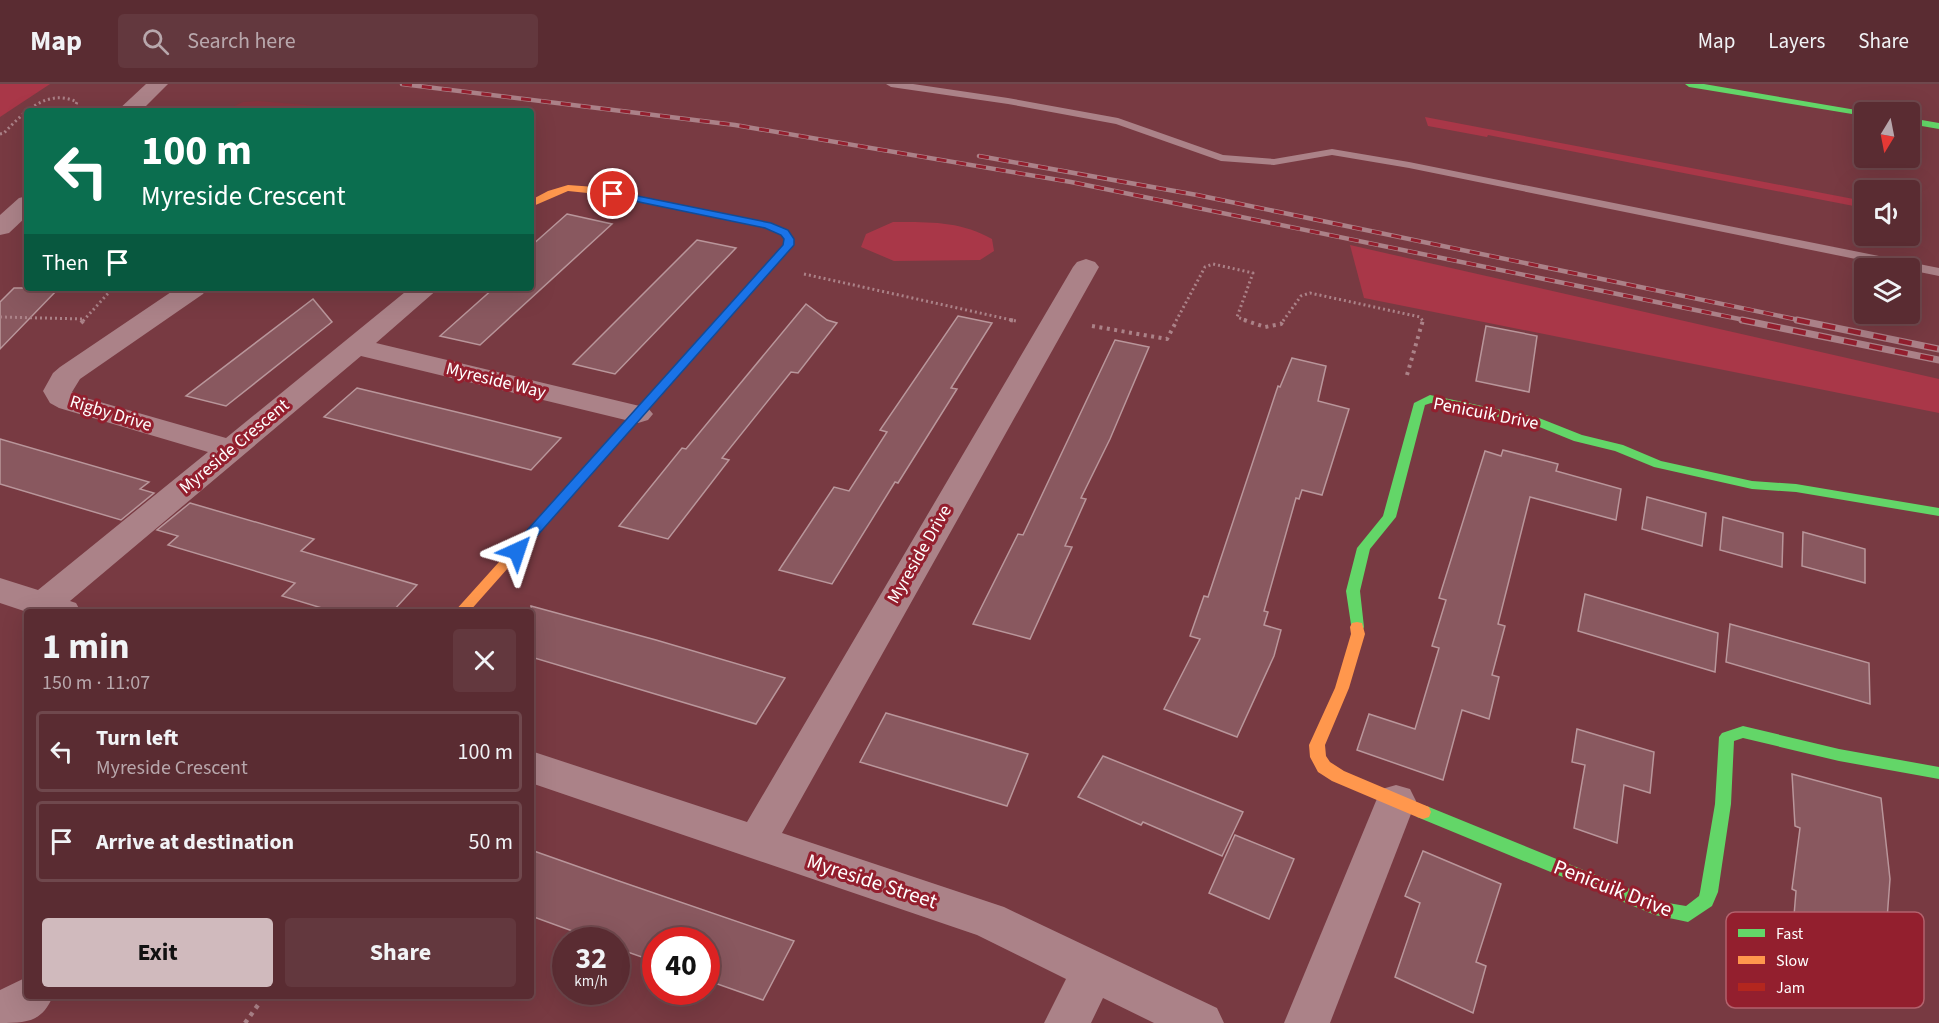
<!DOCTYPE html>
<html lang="en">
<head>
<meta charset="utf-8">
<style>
	:root { --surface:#5a2c32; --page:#63383e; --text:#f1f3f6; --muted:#b8a7ac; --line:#6f484d; --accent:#d0babd }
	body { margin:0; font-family:"Source Sans 3",sans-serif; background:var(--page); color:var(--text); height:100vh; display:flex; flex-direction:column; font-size:22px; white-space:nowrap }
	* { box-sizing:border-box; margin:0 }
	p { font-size:20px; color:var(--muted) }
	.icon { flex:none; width:33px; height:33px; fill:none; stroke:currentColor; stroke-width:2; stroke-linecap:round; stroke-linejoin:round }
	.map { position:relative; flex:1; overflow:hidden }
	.side { position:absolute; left:24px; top:525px; width:510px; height:390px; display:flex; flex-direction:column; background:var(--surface); border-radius:6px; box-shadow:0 6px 24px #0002,0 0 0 2px var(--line) }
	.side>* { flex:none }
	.hud { position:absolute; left:24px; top:24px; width:510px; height:183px; border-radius:6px; box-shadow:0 6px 24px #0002,0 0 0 2px var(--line); background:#0b6e4f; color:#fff; overflow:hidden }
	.needle { width:39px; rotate:190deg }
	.tools { position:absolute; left:1854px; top:18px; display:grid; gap:12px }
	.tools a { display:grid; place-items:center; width:66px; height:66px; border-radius:6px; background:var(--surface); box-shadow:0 6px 24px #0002,0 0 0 2px var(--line); font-size:30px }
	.speed { position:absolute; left:552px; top:843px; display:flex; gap:12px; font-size:30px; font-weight:700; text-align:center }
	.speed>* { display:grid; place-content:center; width:78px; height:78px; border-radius:50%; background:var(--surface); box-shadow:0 6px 24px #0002,0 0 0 2px var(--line); line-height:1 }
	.speed small { font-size:15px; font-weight:400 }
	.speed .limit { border:9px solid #d22; background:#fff; color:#111 }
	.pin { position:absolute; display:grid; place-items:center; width:51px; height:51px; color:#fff; margin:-26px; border:3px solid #fff; border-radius:50%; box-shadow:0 2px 6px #0007 }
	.me { position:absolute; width:66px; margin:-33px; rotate:42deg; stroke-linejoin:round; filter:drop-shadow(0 0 4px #0008) }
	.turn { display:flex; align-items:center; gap:21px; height:126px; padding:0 18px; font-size:27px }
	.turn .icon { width:78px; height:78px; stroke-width:2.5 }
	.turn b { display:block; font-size:42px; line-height:51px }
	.then { display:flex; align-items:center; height:57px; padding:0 18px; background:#0003; gap:12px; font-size:22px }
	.round { display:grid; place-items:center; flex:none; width:63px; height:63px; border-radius:6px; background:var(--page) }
	.summary { display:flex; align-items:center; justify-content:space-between; height:102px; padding:0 18px }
	h1 { font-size:36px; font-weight:700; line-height:45px }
	.button { display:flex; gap:12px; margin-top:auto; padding:12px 18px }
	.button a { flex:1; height:69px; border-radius:6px; background:var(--accent); color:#111; font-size:24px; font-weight:700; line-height:69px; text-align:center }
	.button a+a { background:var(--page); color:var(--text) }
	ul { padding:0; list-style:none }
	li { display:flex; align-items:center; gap:18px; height:81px; margin:0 12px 9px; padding:0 6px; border:3px solid var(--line); border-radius:6px }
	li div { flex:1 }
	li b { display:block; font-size:22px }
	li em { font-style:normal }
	header { display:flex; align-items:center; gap:36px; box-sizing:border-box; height:84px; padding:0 30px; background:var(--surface); border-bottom:2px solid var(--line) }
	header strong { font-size:28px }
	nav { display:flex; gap:33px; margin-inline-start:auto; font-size:21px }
	.search { width:420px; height:54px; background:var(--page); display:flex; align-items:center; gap:15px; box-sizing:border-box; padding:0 21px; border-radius:6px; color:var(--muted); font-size:22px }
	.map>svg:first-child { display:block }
	.green { fill:#a93748 }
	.water { fill:#87353f }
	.building { fill:#89585f; stroke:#b9969b; stroke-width:1.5 }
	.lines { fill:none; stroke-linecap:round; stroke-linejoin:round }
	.path-far2 { stroke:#ab8288; stroke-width:3; stroke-dasharray:2 3; stroke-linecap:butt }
	.path-far1 { stroke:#ab8288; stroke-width:4; stroke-dasharray:3 4.5; stroke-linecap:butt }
	.path { stroke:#ab8288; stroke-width:4.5; stroke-dasharray:4 5; stroke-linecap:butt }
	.lane { fill:#ab8288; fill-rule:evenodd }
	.street { fill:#ab8288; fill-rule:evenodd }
	.fast { fill:#63d668; fill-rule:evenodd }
	.slow { fill:#ff974d; fill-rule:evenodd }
	.jam { fill:#b3261e; fill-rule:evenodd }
	.rail-far1-casing { stroke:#ab8188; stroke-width:4.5 }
	.rail-casing { stroke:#ab8188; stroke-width:7 }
	.rail-far1 { stroke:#931f2e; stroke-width:3; stroke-dasharray:10; stroke-linecap:butt }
	.rail { stroke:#931f2e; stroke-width:4.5; stroke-dasharray:13; stroke-linecap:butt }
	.route { fill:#1a73e8; stroke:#114b97; stroke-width:1.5 }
	.labels { text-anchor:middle; stroke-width:6; stroke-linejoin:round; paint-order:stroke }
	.street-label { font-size:18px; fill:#fff; stroke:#931f2e }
	.near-street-label { font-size:21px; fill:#fff; stroke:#931f2e }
	.key { fill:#931f2e; stroke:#b3626d; stroke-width:1.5 }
	.key-label { font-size:16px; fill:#fff }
</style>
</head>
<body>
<header>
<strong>Map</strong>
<div class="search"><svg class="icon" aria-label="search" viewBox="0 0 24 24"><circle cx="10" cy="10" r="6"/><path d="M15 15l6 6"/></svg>Search here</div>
<nav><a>Map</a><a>Layers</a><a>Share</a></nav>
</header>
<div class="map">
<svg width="1939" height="939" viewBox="0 0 1939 939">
	<rect width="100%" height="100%" fill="#783a42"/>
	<g class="green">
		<path d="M0,0h50l-50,33z"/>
		<path d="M1425,33l439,84v7l-376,-73 -1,2 -59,-11z"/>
		<path d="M893,138c35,0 68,-1 99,17l2,12 -14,9 -86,1 -33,-14 5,-13z"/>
		<path d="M1350,161l589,134v34l-575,-115z"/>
	</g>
	<path class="water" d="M259,17l95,8 4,2h-135l20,-9z"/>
	<g class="building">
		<path d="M567,130l45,10 -132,121 -40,-9 54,-48h37v-42z"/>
		<path d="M697,156l39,8 -121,126 -42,-10z"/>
		<path d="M14,204h45l-59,61v-47z"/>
		<path d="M313,215l19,23 -106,84 -40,-10z"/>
		<path d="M806,220l21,16 10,3 -39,50 -7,-1 -69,86 7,2 -61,79 -49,-13 63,-78 4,1z"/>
		<path d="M958,232l34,7 -41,65 6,1 -59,94 -3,-1 -63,102 -53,-14 55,-83 15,4 38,-59 -7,-2z"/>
		<path d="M1486,242l51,10 -8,56 -53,-11z"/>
		<path d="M1115,256l34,7 -39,92 -29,59 5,1 -21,47 7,1 -42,92 -57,-15 45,-90 5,1z"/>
		<path d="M1292,274l34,8 -8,35 31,8 -27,86 -20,-5 -3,9 -3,-1 -32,113 4,1 -4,13 17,5 -7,26 -37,81 -73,-28 36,-70 -10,-3 14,-40 4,1 70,-211 2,1z"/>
		<path d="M357,304l116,28 88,22 -30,32 -207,-53z"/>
		<path d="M0,355l149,43 -9,7 14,4 -33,27 -121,-36z"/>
		<path d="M1503,366l55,14 -2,7 65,18 -5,31 -86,-23 -32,127 7,2 -13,49 7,2 -10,42 -27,-9 -19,70 -86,-30 12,-36 46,15 24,-81 -7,-2 14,-46 -7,-2 46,-147 16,5z"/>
		<path d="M1647,413l59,16 -4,33 -60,-17z"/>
		<path d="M190,419l124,36 -13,12 116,34 -25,27h-57l-53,-16 13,-13 -127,-38 10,-9 -21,-6z"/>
		<path d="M1723,433l60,16 -1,34 -62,-17z"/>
		<path d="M1803,448l62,17v34l-63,-17z"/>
		<path d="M1585,510l133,39 -3,39 -137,-41z"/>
		<path d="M531,522l125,34 129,38 -29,46 -225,-67z"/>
		<path d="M1730,540l139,39 1,41 -144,-42z"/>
		<path d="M886,629l142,41 -21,52 -147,-44z"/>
		<path d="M1577,645l77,23 -4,41 -26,-8 -7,58 -43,-15 11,-63 -13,-3z"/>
		<path d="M1103,672l140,56 -21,44 -79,-34 -2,3 -63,-28z"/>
		<path d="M1792,690l89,24 9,81 -4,54 4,2 -1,60 -90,-35 3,-28 -9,-4 3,-37 -4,-2 8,-61 -5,-2z"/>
		<path d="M1235,751l59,24 -25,60 -60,-26z"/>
		<path d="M531,766l85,30 178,61 -31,59 -57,-20v-40h-50v22l-40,-14v-8h-19l-66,-24z"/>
		<path d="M1423,767l78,33 -25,78 10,4 -13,47 -78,-36 25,-74 -15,-7z"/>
	</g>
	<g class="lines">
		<g class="path-far2">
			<path d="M0,50l4,-1c20,-21 43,-45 73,-31l-4,9"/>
			<path d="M804,190l212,47"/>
			<path d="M0,233l84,2"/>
			<path d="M83,237l30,-33"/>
			<path d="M1176,237l29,-54 8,-3 40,9 -16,44 11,4"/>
			<path d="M1283,237l18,-25 9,-3 110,24 3,4"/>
		</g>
		<g class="path-far1">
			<path d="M1010,236l6,1"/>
			<path d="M1244,236l21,7 16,-3 3,-4"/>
			<path d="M81,239l3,-3"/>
			<path d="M1092,242l75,13 10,-19"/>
			<path d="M1407,291l16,-55"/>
		</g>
		<path class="path" d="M245,939l13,-18"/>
		<path class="lane" d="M886,0h27l95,14 110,20 105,37 51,4 58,-10 77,13 530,106v8l-530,-108 -77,-13 -58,10 -53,-4 -105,-37 -108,-20 -117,-17z"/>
		<g class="street">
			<path d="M146,0h22l-27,27h-24z"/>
			<path d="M27,112v20l-18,17 -9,2v-20l19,-17z"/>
			<path d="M1086,175l9,3 4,5 -317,566 222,74 213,101 7,15h-70l-51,-25 -12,25h-47l22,-44 -89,-44 -446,-152v-32l216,71 326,-555 4,-5z"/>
			<path d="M177,204h30l-4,6 -123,85 -8,13 7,4 147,42 184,-150h29l-63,55 272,65 5,6 -5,6 -10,3 -277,-67 -291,245 6,2 5,9h-54l-27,-9v-25l38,12 170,-138 -149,-44 -9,-5 -7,-12 10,-18 7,-6z"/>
			<path d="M1396,701l14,4 6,12 -86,222h-46l92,-222 6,-12z"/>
			<path d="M27,893v19h26c-11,26 -26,27 -53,27v-33z"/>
		</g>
		<g class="fast">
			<path d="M1685,0h19l164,28h-4v4l-175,-29z"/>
			<path d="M1910,34l29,5v6l-29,-5z"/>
			<path d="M1430,311l109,23 43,17 41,10 38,16 91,20 44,3 143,24v8l-143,-24 -44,-3 -98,-22 -39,-16 -41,-10 -42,-17 -101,-21 -6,2 -29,112 -26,32 -10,42 4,36 -2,4h-10l-6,-40 11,-43 26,-32 31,-113z"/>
			<path d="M1743,642l96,23 100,18v12l-100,-18 -96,-23 -9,3 -3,63 -13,88 -6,14 -24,16 -33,-7 -238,-98 -2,-5 2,-5 6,-2 6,2 233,95 24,4 13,-10 1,-4 15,-88 4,-67 3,-4z"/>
		</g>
		<g class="slow">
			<path d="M568,101l27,2 17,5 -5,3 -39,-4 -37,16v-7l17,-9z"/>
			<path d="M713,243l6,3 -2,2 -248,280h-15l255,-284z"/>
			<path d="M1357,538l5,1 3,11 -16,54 -24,57 1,11 4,6 14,9 85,36 2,5 -2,5 -6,2 -6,-2 -85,-36 -14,-9 -8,-15 -1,-12 26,-57 16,-54 -1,-7 2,-4z"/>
		</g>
		<path class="jam" d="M607,105l165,35 17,7 5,8 -1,6 -76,87h-8v-4l74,-84 1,-5 -3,-4 -16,-7 -161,-34v-4z"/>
		<defs>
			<g id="rail-far1">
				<path d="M402,0l333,41 336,57 678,139"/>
				<path d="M979,72l218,39 607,126"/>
			</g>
			<g id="rail">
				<path d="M1742,236l197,40"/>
				<path d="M1797,236l142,29"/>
			</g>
		</defs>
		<use href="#rail-far1" class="rail-far1-casing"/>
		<use href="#rail" class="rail-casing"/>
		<use href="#rail-far1" class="rail-far1"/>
		<use href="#rail" class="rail"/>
	</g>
	<path class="route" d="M613,107l158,32 17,7 6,9v6l-273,309 -4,2 -7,-5 2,-4 271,-302 1,-6 -3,-4 -16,-7 -155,-32 -2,-2z"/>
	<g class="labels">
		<g class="street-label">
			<text transform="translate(496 296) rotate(14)" y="6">Myreside Way</text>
			<text transform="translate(111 329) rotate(17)" y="6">Rigby Drive</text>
			<text transform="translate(1486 329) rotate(11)" y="6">Penicuik Drive</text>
			<text transform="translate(234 362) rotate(-40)" y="6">Myreside Crescent</text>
			<text transform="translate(919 470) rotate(-60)" y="6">Myreside Drive</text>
		</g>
		<g class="near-street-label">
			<text transform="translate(872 797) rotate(18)" y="7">Myreside Street</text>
			<text transform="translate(1613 804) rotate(21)" y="7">Penicuik Drive</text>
		</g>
	</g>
	<rect x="1726" y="828" width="198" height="96" rx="9" class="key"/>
	<rect x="1738" y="845" width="27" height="8" fill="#63d668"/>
	<rect x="1738" y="872" width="27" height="8" fill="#ff974d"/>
	<rect x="1738" y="899" width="27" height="8" fill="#b3261e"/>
	<g class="key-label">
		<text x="1776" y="855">Fast</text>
		<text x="1776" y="882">Slow</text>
		<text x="1776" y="909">Jam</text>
	</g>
</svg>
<div class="tools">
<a><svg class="needle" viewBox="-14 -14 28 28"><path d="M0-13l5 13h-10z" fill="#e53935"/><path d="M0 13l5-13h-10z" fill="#b8a7ac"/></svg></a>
<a><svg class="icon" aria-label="sound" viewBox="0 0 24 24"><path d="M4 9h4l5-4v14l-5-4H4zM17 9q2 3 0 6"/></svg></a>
<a><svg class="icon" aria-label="layers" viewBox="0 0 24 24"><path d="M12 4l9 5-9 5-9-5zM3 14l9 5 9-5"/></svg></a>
</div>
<div class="speed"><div>32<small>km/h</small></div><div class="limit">40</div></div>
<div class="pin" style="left:613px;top:110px;background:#d93025"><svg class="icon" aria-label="arrive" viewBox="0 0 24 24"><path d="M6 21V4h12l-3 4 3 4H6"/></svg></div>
<svg class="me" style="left:517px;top:467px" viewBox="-20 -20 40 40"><path d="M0-17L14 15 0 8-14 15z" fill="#1a73e8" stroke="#fff" stroke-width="4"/></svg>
<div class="hud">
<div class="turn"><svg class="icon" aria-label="left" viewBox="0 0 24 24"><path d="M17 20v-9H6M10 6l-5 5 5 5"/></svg><div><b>100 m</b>Myreside Crescent</div></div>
<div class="then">Then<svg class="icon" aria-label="arrive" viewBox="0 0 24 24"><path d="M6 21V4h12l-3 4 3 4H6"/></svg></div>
</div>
<section class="side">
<div class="summary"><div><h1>1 min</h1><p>150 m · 11:07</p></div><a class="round"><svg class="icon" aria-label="close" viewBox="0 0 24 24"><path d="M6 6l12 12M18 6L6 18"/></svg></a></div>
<ul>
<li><svg class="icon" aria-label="left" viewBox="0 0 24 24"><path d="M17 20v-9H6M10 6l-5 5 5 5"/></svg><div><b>Turn left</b><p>Myreside Crescent</p></div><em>100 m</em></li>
<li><svg class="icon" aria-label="arrive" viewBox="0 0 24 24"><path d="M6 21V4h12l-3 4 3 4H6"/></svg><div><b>Arrive at destination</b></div><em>50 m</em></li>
</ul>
<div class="button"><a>Exit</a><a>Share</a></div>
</section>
</div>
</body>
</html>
